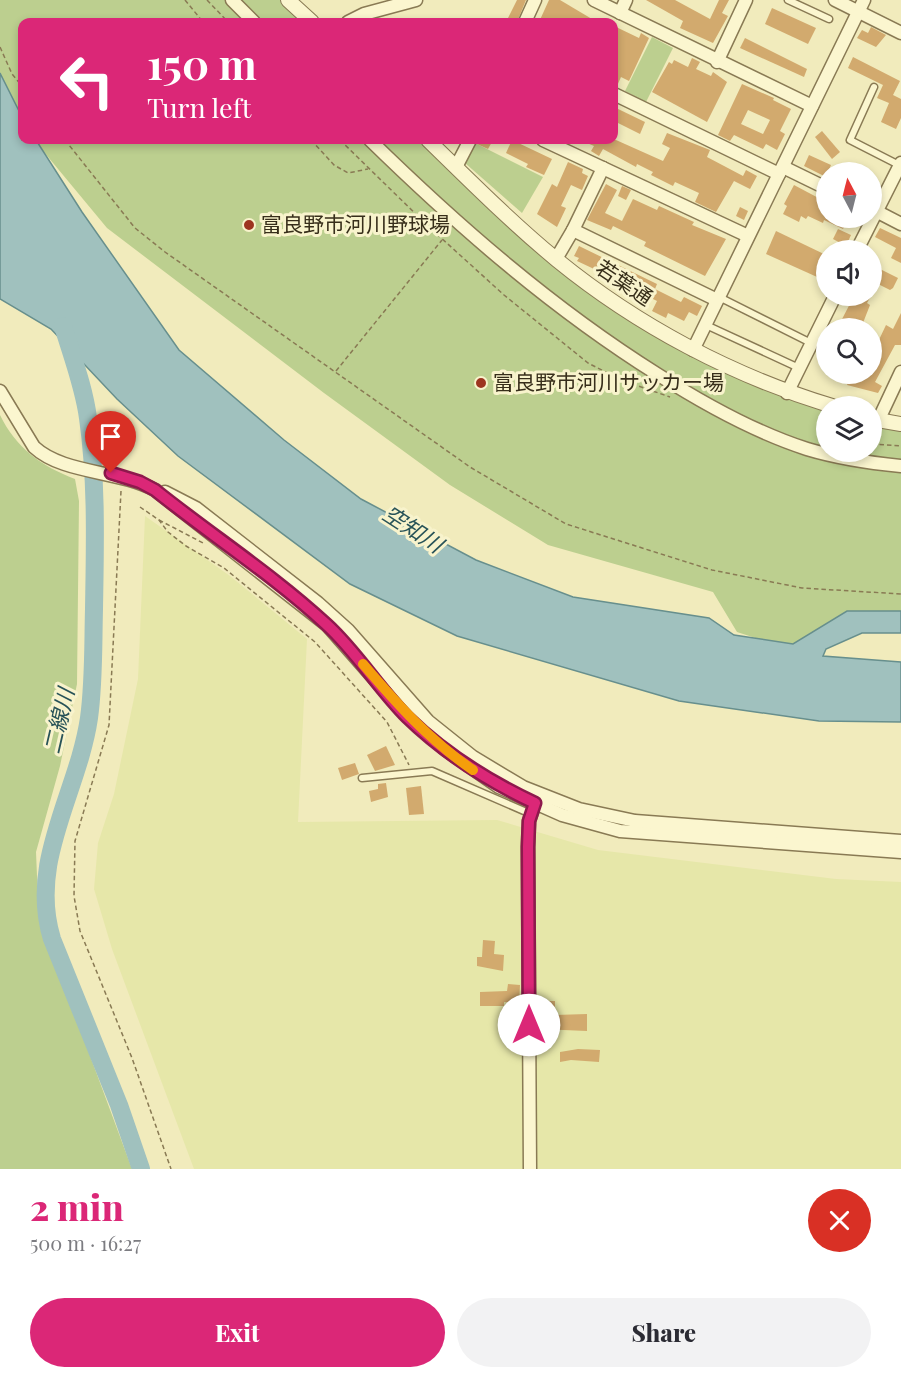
<!DOCTYPE html>
<html lang="en">
<head>
<meta charset="utf-8">
<style>
	:root { --surface:#fff; --page:#f2f2f3; --text:#2b2b33; --muted:#7c7c81; --accent:#db2777 }
	body { margin:0; font-family:"Playfair Display","Noto Sans JP",serif; background:var(--page); color:var(--text); height:100vh; display:flex; flex-direction:column; font-size:22px; white-space:nowrap }
	* { box-sizing:border-box; margin:0 }
	p { font-size:20px; color:var(--muted) }
	.icon { flex:none; width:33px; height:33px; fill:none; stroke:currentColor; stroke-width:2; stroke-linecap:round; stroke-linejoin:round }
	.map { position:relative; height:1169px; overflow:hidden }
	.sheet { display:flex; flex-direction:column; background:var(--surface); flex:1 }
	.sheet>* { flex:none }
	.guide { position:absolute; left:18px; top:18px; width:600px; height:126px; border-radius:12px; box-shadow:0 3px 9px #0003; background:#db2777; color:#fff; overflow:hidden }
	.needle { width:39px; rotate:353deg }
	.buttons { position:absolute; left:816px; top:162px; display:grid; gap:12px }
	.buttons a { display:grid; place-items:center; width:66px; height:66px; border-radius:50%; background:var(--surface); box-shadow:0 3px 9px #0003; font-size:30px }
	.pin { position:absolute; display:grid; place-items:center; width:51px; height:51px; color:#fff; margin:-62px -26px; border-radius:50% 50% 50% 0; rotate:-45deg; box-shadow:0 0 6px #0007 }
	.pin .icon { rotate:45deg }
	.me { position:absolute; width:66px; margin:-33px; rotate:0deg; stroke-linejoin:round; filter:drop-shadow(0 0 4px #0008) }
	.turn { display:flex; align-items:center; gap:21px; height:126px; padding:0 30px; font-size:27px }
	.turn .icon { width:78px; height:78px; stroke-width:2.5 }
	.turn b { display:block; font-size:42px; line-height:51px }
	.round { display:grid; place-items:center; flex:none; width:63px; height:63px; border-radius:32px; background:var(--page) }
	.head { display:flex; align-items:center; justify-content:space-between; height:102px; padding:0 30px }
	h1 { font-size:36px; font-weight:800; line-height:45px; color:var(--accent) }
	.action { display:flex; gap:12px; margin-top:auto; padding:12px 30px }
	.action a { flex:1; height:69px; border-radius:36px; background:var(--accent); color:#fff; font-size:24px; font-weight:800; line-height:69px; text-align:center }
	.action a+a { background:var(--page); color:var(--text) }
	.map>svg:first-child { display:block }
	.farmland { fill:#e6e7a9 }
	.green { fill:#bccf8f }
	.water { fill:#a0c1be; stroke:#678f8d; stroke-width:1.5 }
	.lines { fill:none; stroke-linecap:round; stroke-linejoin:round }
	.river { stroke:#a0c1be; stroke-width:18 }
	.building { fill:#d2aa6e; fill-rule:evenodd }
	.service-casing { stroke:#897a54; stroke-width:9 }
	.minor-casing { stroke:#897a54; stroke-width:15 }
	.tertiary-casing { stroke:#897a54; stroke-width:16 }
	.path { stroke:#897a54; stroke-width:1.5; stroke-dasharray:4.5 3; stroke-linecap:butt }
	.service { stroke:#fbf6cf; stroke-width:6 }
	.minor { stroke:#fbf6cf; stroke-width:12 }
	.tertiary { stroke:#fbf6cf; stroke-width:14 }
	.route-casing { stroke:#8e194d; stroke-width:15 }
	.route { stroke:#db2777; stroke-width:10 }
	.slow { stroke:#f59e0b; stroke-width:10 }
	.poi-dot { fill:#9d3520; stroke:#f8f3cc; stroke-width:2 }
	.labels { text-anchor:middle; stroke-width:6; stroke-linejoin:round; paint-order:stroke }
	.poi-label { font-size:21px; fill:#372e1a; stroke:#f8f3cc; text-anchor:start }
	.street-label { font-size:21px; fill:#372e1a; stroke:#f8f3cc }
	.water-label { font-size:22px; font-style:italic; fill:#285358; stroke:#f8f3cc }
</style>
</head>
<body>
<div class="map">
<svg width="901" height="1169" viewBox="0 0 901 1169">
	<rect width="100%" height="100%" fill="#f1ebbc"/>
	<path class="farmland" d="M145,516l85,60 77,63 -9,183 199,-2 101,30 238,29 65,3v287h-707l-82,-220 -18,-60 4,-46 16,-49 24,-115z"/>
	<g class="green">
		<path d="M0,0h288l24,22h-290v104l-22,-32z"/>
		<path d="M652,37l21,11 -27,54 -21,-11z"/>
		<path d="M34,140h394l128,119 92,65 178,82v46h46v-33l29,5v194l-105,33 -59,-19 -24,-40 -165,-47 -98,-60 -126,-92 -217,-165z"/>
		<path d="M475,143l68,34 -21,36 -57,-50z"/>
		<path d="M0,415c16,33 41,51 75,64l4,22 -2,183 -17,82 -24,86 2,48 5,29 89,240h-132z"/>
	</g>
	<path class="water" d="M0,73l22,44v23h14l46,72 97,138 105,90 77,59 115,61 97,37 136,21 25,17 59,9 54,-33h54v22h-39l-36,16 -3,7 78,6v60l-82,-1 -140,-20 -222,-65 -107,-52 -172,-128 -61,-57 -66,-70 -51,-30z"/>
	<g class="lines">
		<path class="river" d="M63,326c9,30 21,61 25,92 9,63 7,128 6,191 -1,37 0,73 -5,109 -11,75 -61,143 -37,221l67,166 22,64"/>
	</g>
	<g class="building">
		<path d="M517,0h9l-9,22h-11z"/>
		<path d="M549,0h11l37,22h-58z"/>
		<path d="M646,0h29l35,19 9,-19h10l-7,13 6,3 -15,27 -33,-15 3,-7z"/>
		<path d="M772,8l44,20 -8,16 -43,-20z"/>
		<path d="M614,26l25,12 2,-5 8,5 -20,43 -8,-4 -4,9h-3z"/>
		<path d="M871,27l15,8 -10,12 -19,-9 5,-8 6,3z"/>
		<path d="M745,38l62,31 -3,8 -64,-29z"/>
		<path d="M853,57l47,24 -7,14 8,4v19l-5,11 -15,-7 8,-19 -12,-5 6,-13 -35,-17z"/>
		<path d="M692,58l8,4 -4,7 15,7 2,-4 14,10 -20,40 -55,-30 17,-30 3,2 2,-4 14,7z"/>
		<path d="M742,84l32,14 -1,2 18,9 -11,22 5,3 -8,16 -11,-6 -3,5 -29,-14 -4,6 -12,-6zM748,110l22,10 -7,14 -22,-10z"/>
		<path d="M614,107l31,15 -5,12 -26,-13z"/>
		<path d="M822,131l18,21 -8,7 -17,-22z"/>
		<path d="M667,133l43,17 -3,7 36,19 3,-6 11,6 -7,13 -16,-8 -18,31 -21,-10 4,-9 -24,-11 -2,4 -22,-11 2,-3 -16,-8 -1,3 -33,-18 -4,7 -8,-5 3,-5 -14,-6h36l47,21 7,-13 -8,-4z"/>
		<path d="M478,140h15l-5,9 -11,-5z"/>
		<path d="M512,140l40,19 -8,16 -18,-8 2,-3 -22,-11z"/>
		<path d="M809,155l22,10 -5,12 -22,-11z"/>
		<path d="M568,162l15,7 -1,4 6,3 -6,14 -11,-5 -10,21 5,2 -9,19 -20,-13 15,-30 5,3z"/>
		<path d="M606,184l11,6 -12,23 17,8 11,-22 24,11 2,-4 35,16 -2,3 34,14 -21,37 -61,-30 2,-4 -33,-16 -2,4 -24,-10z"/>
		<path d="M794,185l32,17 -1,16h24l-6,11 -19,-9 -1,3 -15,-7 -2,3 -5,-3 -2,6 -16,-8 4,-8 -3,-2z"/>
		<path d="M622,186l9,4 -5,10 -8,-4z"/>
		<path d="M740,207l8,4 -4,9 -8,-4z"/>
		<path d="M880,228l21,10v25l-10,-5 5,-10 -21,-11z"/>
		<path d="M838,229l13,6 -5,11 -13,-7z"/>
		<path d="M776,231l50,24v26l-60,-27z"/>
		<path d="M579,246l78,38 -2,5 26,13 3,-5 18,9 -5,10 -8,-4 -5,9 -16,-8 -2,5 -14,-7 5,-10 -24,-12 2,-5 -18,-9 -1,2 -6,-3 -1,2 -32,-15 2,-3 -5,-2z"/>
		<path d="M872,265l26,13 -5,10 -3,2 -18,-9z"/>
		<path d="M854,296h17l-4,7 3,2 -9,23h-10l-11,-5z"/>
		<path d="M901,313v32h-6l-20,37 7,4 -4,7 -31,-8 2,-5 -14,-6h37v-26l2,-6 3,2 9,-19 7,4z"/>
		<path d="M386,746l9,19 -20,6 -8,-16z"/>
		<path d="M355,763l4,11 -17,6 -4,-12z"/>
		<path d="M386,783l2,14 -17,5 -2,-11 9,-2v-5z"/>
		<path d="M421,786l3,28 -15,1 -3,-27z"/>
		<path d="M483,940l12,1 -1,13 10,1 -1,16 -26,-5v-9h5z"/>
		<path d="M508,984l12,1 -1,18 -15,-1v4h-24v-14l27,-1z"/>
		<path d="M540,1001h15v14l32,-1v17l-47,-2z"/>
		<path d="M578,1049l22,1 -1,12 -28,-2 -11,2v-10z"/>
	</g>
	<g class="lines">
		<defs>
			<g id="service">
				<path d="M788,0l41,19"/>
				<path d="M874,87l-24,53 49,25"/>
				<path d="M719,297l92,46"/>
				<path d="M706,325l93,43"/>
				<path d="M362,778l70,-7 99,43"/>
			</g>
			<g id="minor">
				<path d="M232,0l22,22"/>
				<path d="M594,0l218,106"/>
				<path d="M835,0l66,33"/>
				<path d="M620,13l6,-13"/>
				<path d="M348,22l16,-8 52,-14"/>
				<path d="M525,22l10,-22"/>
				<path d="M717,62l29,-62"/>
				<path d="M614,94l165,80"/>
				<path d="M370,140c88,86 182,168 287,234 47,30 97,58 150,75 30,9 63,14 94,17"/>
				<path d="M543,140l205,96"/>
				<path d="M456,167l14,-27"/>
				<path d="M783,167l43,21"/>
				<path d="M872,209l29,15"/>
				<path d="M573,230l144,70"/>
				<path d="M857,250l44,-87"/>
				<path d="M556,259l17,-29 30,-62"/>
				<path d="M693,350l171,-350"/>
				<path d="M0,391l34,56c29,27 84,23 121,43l172,135 79,90 40,35 53,37 63,28 58,16 281,21"/>
				<path d="M787,393l48,-97"/>
				<path d="M878,421l23,-49"/>
				<path d="M165,492l31,16 122,95 30,27 80,91 45,36 50,30 56,22 56,12 266,20"/>
				<path d="M530,1169l-2,-322 1,-26 6,-18"/>
			</g>
			<g id="tertiary">
				<path d="M288,0l24,22"/>
				<path d="M428,140c41,40 84,83 129,120 81,66 176,116 275,146"/>
				<path d="M872,419l29,5"/>
			</g>
		</defs>
		<use href="#service" class="service-casing"/>
		<use href="#minor" class="minor-casing"/>
		<use href="#tertiary" class="tertiary-casing"/>
		<g class="path">
			<path d="M185,0l18,22"/>
			<path d="M207,0l21,22"/>
			<path d="M0,47l12,27 10,12"/>
			<path d="M65,140l70,88 30,24 305,215 96,57 146,46 90,18 99,6"/>
			<path d="M311,140l23,25 14,8 20,-4"/>
			<path d="M340,140l88,86 76,69 84,68 33,17 49,17"/>
			<path d="M336,371l106,-131"/>
			<path d="M872,444l29,2"/>
			<path d="M121,491l-12,234 -34,116 -1,55 6,35 52,127 39,111"/>
			<path d="M140,507l19,13 9,12 18,14 38,22 91,74 72,80 22,43"/>
			<path d="M159,520l44,23"/>
		</g>
		<use href="#service" class="service"/>
		<use href="#minor" class="minor"/>
		<use href="#tertiary" class="tertiary"/>
	</g>
	<g class="lines">
		<defs>
			<path id="route" d="M111,473l29,9 15,8c56,45 118,85 171,134 31,28 52,64 81,93 37,36 81,64 128,86l-6,18 -1,26 1,178"/>
		</defs>
		<use href="#route" class="route-casing"/>
		<use href="#route" class="route"/>
		<path class="slow" d="M363,664c34,40 66,76 110,106"/>
	</g>
	<g class="poi-dot">
		<circle cx="249" cy="225" r="6"/>
		<circle cx="481" cy="383" r="6"/>
	</g>
	<g class="labels">
		<g class="poi-label">
			<text x="261" y="232">富良野市河川野球場</text>
			<text x="493" y="390">富良野市河川サッカー場</text>
		</g>
		<g class="street-label">
			<text transform="translate(624 283) rotate(34)" y="7">若葉通</text>
		</g>
		<g class="water-label">
			<text transform="translate(413 529) rotate(33)" y="8">空知川</text>
			<text transform="translate(59 721) rotate(-77)" y="8">二線川</text>
		</g>
	</g>
</svg>
<div class="buttons">
<a><svg class="needle" viewBox="-14 -14 28 28"><path d="M0-13l5 13h-10z" fill="#e53935"/><path d="M0 13l5-13h-10z" fill="#7c7c81"/></svg></a>
<a><svg class="icon" aria-label="sound" viewBox="0 0 24 24"><path d="M4 9h4l5-4v14l-5-4H4zM17 9q2 3 0 6"/></svg></a>
<a><svg class="icon" aria-label="search" viewBox="0 0 24 24"><circle cx="10" cy="10" r="6"/><path d="M15 15l6 6"/></svg></a>
<a><svg class="icon" aria-label="layers" viewBox="0 0 24 24"><path d="M12 4l9 5-9 5-9-5zM3 14l9 5 9-5"/></svg></a>
</div>
<div class="pin" style="left:111px;top:473px;background:#d93025"><svg class="icon" aria-label="arrive" viewBox="0 0 24 24"><path d="M6 21V4h12l-3 4 3 4H6"/></svg></div>
<svg class="me" style="left:529px;top:1025px" viewBox="-20 -20 40 40"><circle r="19" fill="#fff"/><path d="M0-13L10 11 0 6-10 11z" fill="#db2777"/></svg>
<div class="guide">
<div class="turn"><svg class="icon" aria-label="left" viewBox="0 0 24 24"><path d="M17 20v-9H6M10 6l-5 5 5 5"/></svg><div><b>150 m</b>Turn left</div></div>
</div>
</div>
<section class="sheet">
<div class="head"><div><h1>2 min</h1><p>500 m · 16:27</p></div><a class="round" style="background:#d93025;color:#fff"><svg class="icon" aria-label="close" viewBox="0 0 24 24"><path d="M6 6l12 12M18 6L6 18"/></svg></a></div>
<div class="action"><a>Exit</a><a>Share</a></div>
</section>
</body>
</html>
